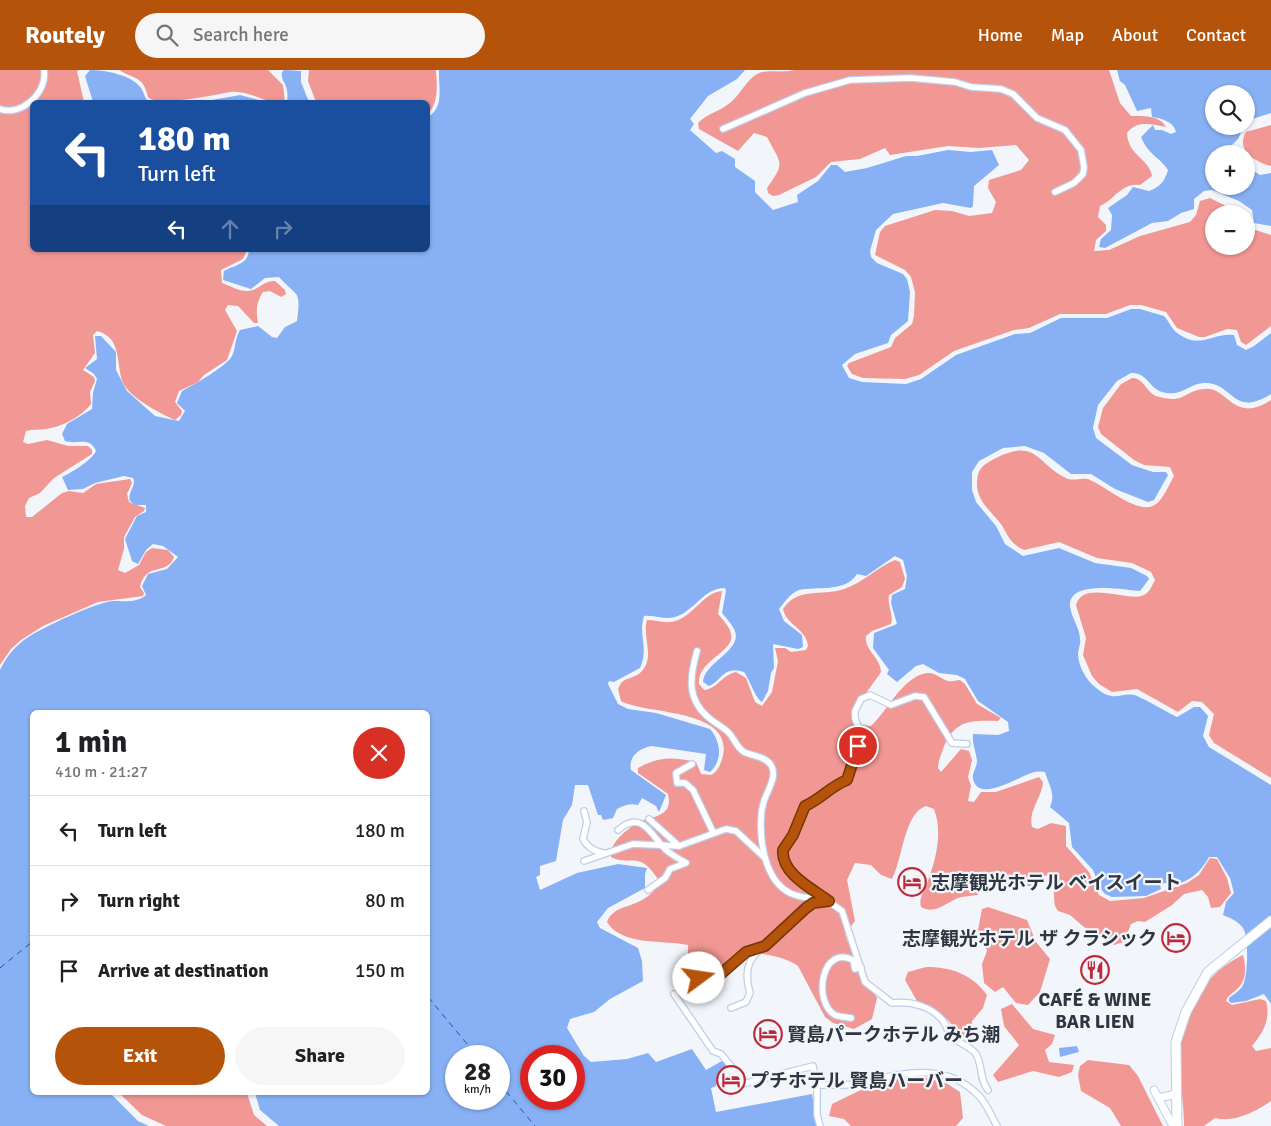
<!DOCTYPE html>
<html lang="en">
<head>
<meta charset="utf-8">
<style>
	:root { --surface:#fff; --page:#f6f6f6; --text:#202124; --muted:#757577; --line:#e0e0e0; --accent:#b45309 }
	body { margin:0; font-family:Signika,"Noto Sans JP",sans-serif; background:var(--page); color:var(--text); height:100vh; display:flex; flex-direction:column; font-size:19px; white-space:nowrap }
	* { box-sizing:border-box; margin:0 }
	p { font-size:16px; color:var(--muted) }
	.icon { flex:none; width:28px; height:28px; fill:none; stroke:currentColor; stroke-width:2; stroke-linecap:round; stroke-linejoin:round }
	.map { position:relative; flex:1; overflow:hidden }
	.panel { position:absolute; left:30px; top:640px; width:400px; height:385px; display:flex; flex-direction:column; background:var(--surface); border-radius:8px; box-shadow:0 1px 4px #0004 }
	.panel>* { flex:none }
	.hud { position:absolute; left:30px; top:30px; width:400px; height:152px; border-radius:8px; box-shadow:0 1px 4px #0004; background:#1a4fa0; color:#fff; overflow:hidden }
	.controls { position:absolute; left:1205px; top:15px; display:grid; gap:10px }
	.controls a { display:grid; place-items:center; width:50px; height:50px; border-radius:50%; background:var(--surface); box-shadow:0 1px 4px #0004; font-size:25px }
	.speed { position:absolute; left:445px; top:975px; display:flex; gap:10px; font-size:25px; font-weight:700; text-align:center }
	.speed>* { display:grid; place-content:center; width:65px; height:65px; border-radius:50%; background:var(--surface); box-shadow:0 1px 4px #0004; line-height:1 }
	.speed small { font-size:12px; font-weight:400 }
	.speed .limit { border:8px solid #d22; background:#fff; color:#111 }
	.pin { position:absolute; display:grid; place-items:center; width:42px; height:42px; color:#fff; margin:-21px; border:2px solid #fff; border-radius:50%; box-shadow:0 1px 5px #0007 }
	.me { position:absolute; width:55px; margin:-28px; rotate:76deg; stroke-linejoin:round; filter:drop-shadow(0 0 4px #0008) }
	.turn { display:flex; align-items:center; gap:18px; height:105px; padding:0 25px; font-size:22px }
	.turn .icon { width:65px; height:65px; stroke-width:2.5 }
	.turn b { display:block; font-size:35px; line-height:42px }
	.lanes { display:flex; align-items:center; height:48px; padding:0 25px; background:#0003; justify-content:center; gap:25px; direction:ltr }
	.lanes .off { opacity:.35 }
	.round { display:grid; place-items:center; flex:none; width:52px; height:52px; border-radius:26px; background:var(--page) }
	.headline { display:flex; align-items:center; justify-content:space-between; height:85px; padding:0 25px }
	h1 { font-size:30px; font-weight:700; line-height:38px }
	.cta { display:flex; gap:10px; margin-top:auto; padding:10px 25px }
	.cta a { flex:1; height:58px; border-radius:30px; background:var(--accent); color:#fff; font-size:20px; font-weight:700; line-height:58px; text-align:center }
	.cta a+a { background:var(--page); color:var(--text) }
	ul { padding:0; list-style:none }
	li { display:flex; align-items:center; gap:15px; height:70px; padding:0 25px; border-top:1px solid var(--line) }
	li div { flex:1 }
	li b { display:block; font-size:19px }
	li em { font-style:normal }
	header { display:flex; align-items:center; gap:30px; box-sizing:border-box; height:70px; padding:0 25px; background:var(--accent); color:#fff }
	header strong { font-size:24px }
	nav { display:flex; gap:28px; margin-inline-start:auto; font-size:18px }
	.search { width:350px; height:45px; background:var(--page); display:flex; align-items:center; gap:12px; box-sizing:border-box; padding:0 18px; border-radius:28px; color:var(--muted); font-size:19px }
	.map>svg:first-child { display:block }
	.forest { fill:#f19794 }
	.water { fill:#88b0f5; fill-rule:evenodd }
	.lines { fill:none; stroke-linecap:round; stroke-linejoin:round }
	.ferry { stroke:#2553a3; stroke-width:1; stroke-dasharray:6 5; stroke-linecap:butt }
	.minor-casing { stroke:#bcceea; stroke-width:8 }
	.tertiary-casing { stroke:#bcceea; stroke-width:9 }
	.primary-casing { stroke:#bcceea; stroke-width:11 }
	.minor { stroke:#fff; stroke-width:5.5 }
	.tertiary { stroke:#fff; stroke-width:7 }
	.primary { stroke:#fff; stroke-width:9 }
	.route-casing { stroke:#753606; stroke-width:12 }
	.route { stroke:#b45309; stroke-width:9 }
	.labels { text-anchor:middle; stroke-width:4.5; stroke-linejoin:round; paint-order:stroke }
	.poi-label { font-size:19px; font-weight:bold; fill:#2f3641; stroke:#f2f6fb; text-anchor:start }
</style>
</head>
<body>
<header>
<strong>Routely</strong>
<div class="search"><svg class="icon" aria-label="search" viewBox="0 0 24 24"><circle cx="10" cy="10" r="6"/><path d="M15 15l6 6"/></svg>Search here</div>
<nav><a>Home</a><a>Map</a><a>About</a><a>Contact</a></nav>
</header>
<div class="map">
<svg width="1271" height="1056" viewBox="0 0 1271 1056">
	<rect width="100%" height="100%" fill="#f2f6fb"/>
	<g class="forest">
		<path d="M0,0h79l-2,1 7,31h-52v148h215l-4,9 -22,11 1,13c9,3 21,11 31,7 8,-3 11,-9 22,-9l10,9 1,4 -5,3 -11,-6 -7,1c-7,11 -7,18 -5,31h-4l-16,-17 -10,-1 -3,5 12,21 -10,29 -23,15 -6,7 -19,9 -4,11 7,9 -1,4 -6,5c-14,-6 -42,-21 -50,-34 -11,-17 0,-48 -28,-55l-4,4 2,18 -12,17 11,7 1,4 -5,11 1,12c-9,12 -29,23 -45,25 -7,1 -13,0 -20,2l-3,11 5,2 19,-4 21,6h20l4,4v4l-38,24 -14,15 -11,5 -4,8 1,11h6l30,-24 7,-2 14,2 13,-9 34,-5 2,4 -5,11 2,8 16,6 -1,3 -9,6 -11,20v12l-6,21 7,3 14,-8 7,-13 6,-4 16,2 6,7c-6,19 -28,4 -34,30l4,6 -1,3 -45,6 -55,24 -22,14 -10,9 -11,16z"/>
		<path d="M119,0h149l15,15 2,17c-17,4 -35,-13 -55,-10 -14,3 -75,15 -82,5 -5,-21 -12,-17 -29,-27z"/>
		<path d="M309,0h127c1,15 3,32 -8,44v-12h-112l-8,-21z"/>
		<path d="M794,0h315l11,33 11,13c12,0 29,-1 35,11 -14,-3 -30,-7 -39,6 1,23 22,25 25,43l-12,9c-18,-3 -26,15 -40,21l-2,11 8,8v6l-10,9 -2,11 15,-1 31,-14 50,-14 6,-7 4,-14 10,-3 28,14 -24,2v32h32v-19l25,8v91l-25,19 -5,-3 -4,-12 -10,-1 -22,8h-6l-22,-9 -11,-16 -25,-7h-11l-24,9h-46l-31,14 -15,2 -60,21 -35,24 -14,4 -42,-1 -11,-4 -5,-8 2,-3 42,-16 4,-9 17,-14 2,-8 1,-24 -4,-15 -6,-7 -30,-15 5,-23 5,-6 50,-16 17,1 17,5 23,-3 4,-11 -8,-14 1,-8 32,-10 8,-10 -13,-15 -37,3 -31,-2 -58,9 -5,-7 -25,11 -29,3 -15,15 -37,18 -6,1 -5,-3 -1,-5c19,-27 14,-23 0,-51l-13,-4 -16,18 -39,-22 -1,-6c10,-10 23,-12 33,-21 11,-9 17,-26 31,-30 10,-2 21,1 32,-2z"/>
		<path d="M1271,55v41c-16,-4 -36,-16 -25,-34z"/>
		<path d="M1132,308c12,0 14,14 24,18 29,9 27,-5 48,-7 24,-3 29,36 67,11v378l-57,-35 -5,-8 5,-21 -12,-12 -10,-1 -14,11 -41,-23 -25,3 -13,-8 -7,-8 -9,-21 3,-17 -10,-33c7,-26 53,-2 68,-10 6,-3 8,-10 11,-15l-4,-8 -19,-9 -35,-5 -38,-16 -35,8c-18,-8 -16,-20 -29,-33 -8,-9 -18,-19 -18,-32 0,-15 4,-19 17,-26 44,-23 43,7 74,20 7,2 16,-2 22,1 16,7 41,29 59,27 12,-1 19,-21 25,-31l-4,-9 -26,-2 -10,-5 -33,-26 -3,-7 5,-19 18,-24z"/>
		<path d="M895,490l5,2 5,17 -3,8 -13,8c-2,11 5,19 2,29l-19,7 -6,5c-2,14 15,22 15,36 -10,16 -29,33 -20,53l10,1c15,-13 32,-50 56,-53 8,-1 14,6 21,8 4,1 8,-1 12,-1l5,4 12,20 24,14 -3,3c-28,-1 -44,-1 -55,28 -2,6 -5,12 -5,19l3,4 20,-23 8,2 3,9 -4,17 3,9 -3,15 6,1 7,-10h15l43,-15 4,5c-1,16 -15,28 -11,45l6,2 13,-6 15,3v20l23,26 10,23 11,6 34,-3 43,-15 12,-8 11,-17 7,1 10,19 4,15 -11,14 -9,1 -3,-11 -6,-7 -18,4 -12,11 -27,17 -7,-1 -7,3 -7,18 -10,3 -30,-18 -14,-12 -12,-4c-8,-11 1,-20 -10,-36l-8,2 -10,9h-16l-4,-5 -6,1 -6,7 -9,-6 -5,1 -6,11c-6,1 -14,1 -20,3 -12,5 -24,17 -37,9 -3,-9 5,-18 7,-26 8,-23 15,-48 6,-72l-8,-3c-22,7 -23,52 -34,73l-11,-4 -10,-10 -16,-2 -8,17 8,41 -10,13 10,28 22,36 -5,21 -18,10 -21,-6 -8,-6 -27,-51c-11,-9 -43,-15 -56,-12 -7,2 -13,9 -20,12 -10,4 -24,6 -34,2v-23c-23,-5 -67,1 -81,-23 6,-15 20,-14 33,-21 7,-3 14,-10 19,-16 0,-7 -3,-8 -7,-14 -15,-18 -24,-5 -41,-14 -2,-14 16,-28 28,-35 11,-6 35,-4 29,-28l-30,-21v-5c22,-12 35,-11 58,-6l5,12 10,1c7,-3 10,-12 12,-19 10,-48 -76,-41 -102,-55l-3,-12 3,-6c6,-6 15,-5 21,-12 13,-14 0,-35 5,-51 11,0 20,5 31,0 16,-6 27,-28 44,-29l-4,23c5,6 12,13 13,20 5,17 -34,26 -32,50l5,6c13,-1 18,-15 32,-18l10,6 9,24 7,4 10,-14 6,-31 -3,-13h10l6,4 15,-2 2,-4c-2,-18 -22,-21 -25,-37 16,-23 37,-12 61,-20 19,-6 33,-22 51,-29z"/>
		<path d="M988,837l39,13 9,22 14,17 -10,33 -12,13 -12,-2 -13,-16 -8,5 -11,-9 -2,-19 5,-13 -9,-21 4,-21z"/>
		<path d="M1243,885c3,12 4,25 -6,34 -5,5 -9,6 -11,12l6,4 28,-6 6,2c5,18 -3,32 -14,45l4,5 15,-3v53c-16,11 -37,22 -56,17l-11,8h-20c0,-22 -4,-43 -5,-65 -1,-45 24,-87 64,-106z"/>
		<path d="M926,897c25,0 46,7 61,28l-4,13 -11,13 -1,20 -11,-6 -12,-15 -15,-12 -16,-7 -12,-21 3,-8z"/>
		<path d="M1012,934l21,25 22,6 -3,9 -7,6 4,12 25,3 -2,7 -13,5 -26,-6 -35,11 -5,-7 26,-30 -15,-19 -3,-17z"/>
		<path d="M1088,990l41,5 9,11 25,50h-42l-11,-18 -29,-17 -3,-16 2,-9z"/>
		<path d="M926,1008l20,5 14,9 3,26 -7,8h-105l-7,-7 -15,-3 3,-12 37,-18 29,-7z"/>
		<path d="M119,1023h128l7,22 13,11h-101l-24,-11z"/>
	</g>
	<g class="water">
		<path d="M90,0c15,0 42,5 51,18 3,5 4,10 7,14h-55l-8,-26z"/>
		<path d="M284,0l17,1v11l8,20h-22c3,-18 -7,-20 -5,-30z"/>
		<path d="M439,0h306l-8,9 -29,17 -18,23 4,5 -4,6 26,23 6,-2 13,8v8l20,14v11l18,18 25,-8 -1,-7 21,-14 13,-16h6l8,7 22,-4 39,-12h11l31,-6 23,2 21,-2 7,15 -25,21 -1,20 -2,2 -28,-5 -50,11 -17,16 -6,21 1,6 6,6 26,11 4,5 3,13 -2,29 -17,14 -3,8 -33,11 -13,11 7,13 13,4 44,2 15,-5 35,-24 59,-21 15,-1 31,-15h46l24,-9h9l24,7c5,5 7,12 12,16 23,19 37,0 58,3l3,10 9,5 8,-4 17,-13v61c-38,24 -37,-10 -65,-11 -16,-1 -24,15 -44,9 -13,-4 -15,-20 -31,-19l-14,8 -19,24 -5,23 3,10 36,27 21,7h13l2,3 -14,25 -6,2 -33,-13 -24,-15h-20l-27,-21 -19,-7 -22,2 -24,13 -7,11v18l4,12 20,24 9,18 18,12 36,-8 36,15 36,5 16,8 2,3 -9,12c-14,-1 -72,-12 -70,15 1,11 10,22 10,33 1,5 -2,10 -2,15 0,11 8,26 17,33 20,18 28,3 42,9 14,6 27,15 40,21l17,-10h6l8,9 -5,20 6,11 62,38v219l-7,-10 -18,7 -15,2 -2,-2v-3c5,-4 12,-8 14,-13 5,-10 6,-49 0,-57 -5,-7 -13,-10 -20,-13l3,-13 8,-9 -4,-15 -13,-21h-8c-10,18 -21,25 -41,30l-2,-4 -6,1 1,5 -15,7 -34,1 -7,-3 -5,-6 -7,-18 -21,-23 -3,-24 -19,-16c6,-13 -1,-21 -5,-35 -2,0 -7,-1 -10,0 -13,2 -56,33 -62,7 -1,-6 4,-12 4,-18 -1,-10 -5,-17 -4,-27l25,1 11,-4 -1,-9 -30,-21 -13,-22 -8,-4 -18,-2 -16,-9 -7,2 -19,16 -10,-8 2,-4 -16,-22 1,-15 23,-9 -6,-21 1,-8 13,-6 2,-13 -4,-16 -8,-4 -29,20 -9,-2c-12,19 -40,12 -58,16 -9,3 -15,13 -20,19l5,12 18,14 1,12 -5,2 -25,-5 1,24 -3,5 -3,18 -6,11c-7,-4 -12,-22 -18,-30 -22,-6 -20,7 -35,14l-6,-4c1,-20 42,-32 31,-53 -3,-6 -8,-11 -12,-16l4,-22 -1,-3c-22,0 -31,24 -50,29 -12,3 -21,-2 -31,-1 -6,18 5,33 -4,52l-26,14 -5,-1 -1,3 10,20 10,5 28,4 54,16c11,13 13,31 0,43l-6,-2 2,-16 -54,-8c-13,2 -24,11 -21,24l35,25 -7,17 -3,-6 -14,-8 -4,7c-8,-2 -13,0 -21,4l-4,9 -10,2 -2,-5h-3l-10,-30h-13l-3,20 -9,15 -7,41 -16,5v9l-4,2 4,13 37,-17 41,-9 29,4 -2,6v14l-37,20 -11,14 3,6 38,20 4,13 1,20 -33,18 -16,13 -24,7 -3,9 17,28 7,6 36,-3 21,-6 8,9 36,-13 14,21 16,-9 11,11 -15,5 -2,9 -5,2 5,24 96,-18 5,32h-538l-19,-16 -5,-17 173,-1v-380h-396v380l78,1 28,28 11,5h-149v-456c6,-13 16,-25 27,-32 14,-10 70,-36 86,-37 10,0 25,2 33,-6l-4,-9 6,-12 19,-5 11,-12 -15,-11 -10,-2 -7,6 -8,14 -6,-3 -7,-22 12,-23 9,-4v-7h-11l-5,-4c-3,-9 7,-15 3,-23l-9,-2 -29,7 -12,6 -15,1 -6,-13c9,-4 30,-17 34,-26 -6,-15 -20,-6 -31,-10l-3,-7 5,-10 25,-15 1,-16 4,-14 -3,-5 -9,-6 12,-9 -2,-23h6l15,16v18l11,21 28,25 24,5 6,-10 -8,-8 5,-12c11,-6 44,-24 50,-35 4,-8 3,-18 8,-26l18,-4 14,11 5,1 8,-11 12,-6c4,-32 1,-23 -18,-44l-14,1 -14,11 -28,-9 1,-9c10,-6 24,-6 25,-21h179v-133c17,-10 10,-31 11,-47zM456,986h43v43h-43zM531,986h43v43h-43z"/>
		<path d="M1117,0h154v43l-25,8v-27h-32v32h30l-6,13 -8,8 2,7h-18v32h32v-20l14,9 11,-2v53l-17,-3 -2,-13 -13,-9 -27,-11 -8,1 -10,8v10l-13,4 -13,8 -16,2 -47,25 -6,-1 2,-8 10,-9 1,-15 -4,-7 19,-13 6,-8 16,4c11,-4 16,-10 19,-21 -9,-14 -19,-14 -27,-33l12,-12 2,5h7l9,4 5,-2c-2,-10 -15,-14 -24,-15l-1,-9 -14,3 -12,-26 -5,-4z"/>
		<path d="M240,25l26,7h-96l42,-2z"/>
		<path d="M1077,976l2,6 -19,5 -1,-9z"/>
	</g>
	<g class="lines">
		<g class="ferry">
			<path d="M0,898l32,-26"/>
			<path d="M428,927l49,59"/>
			<path d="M499,1013l36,43"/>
		</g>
		<defs>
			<g id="minor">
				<path d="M0,39c21,8 48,-17 44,-39"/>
				<path d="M723,59l82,-36 45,-13 61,-2 44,4 16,5 30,2 12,5 24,24 28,12 16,20 3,17 -1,7 -9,9 -19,9"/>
				<path d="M697,581c-7,25 -11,48 12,67 6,5 12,8 18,13 7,6 9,16 17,21 8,4 21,4 27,13 7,11 -4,26 -7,36 -2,6 -3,13 -3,19 -1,27 6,66 34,75 10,3 16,4 26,0"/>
				<path d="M967,674l-15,-1 -28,-46 -9,-1 -24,9 -21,-10 -9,4 -6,12v7l5,14 -11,44 -2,4c-16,6 -26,19 -42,26l-12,29 -10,15 3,15 17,18 39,28 23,71 27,21c19,-2 40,3 52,19 3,4 3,10 7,14 7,7 19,10 25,18 7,12 3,25 12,36"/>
				<path d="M692,694l-16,9 1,10h8l8,7 20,42"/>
				<path d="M584,741l3,11 -4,17c5,9 11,12 21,14"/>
				<path d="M649,749l30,27"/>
				<path d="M618,760c24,-21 33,5 48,20 6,5 13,9 20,13l-16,6 -5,9 -17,12"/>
				<path d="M584,791l49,-17 46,2 47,-17 10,2 29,27"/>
				<path d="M677,908l11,2 34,-7 24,-21 22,-9 38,-35 7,-5 16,-2"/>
				<path d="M674,924l39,57 8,3 24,29"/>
				<path d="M731,938l15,-6 4,-9c-4,-14 -5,-30 7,-40v-4"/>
				<path d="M851,948c-5,-1 -11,-1 -16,-3 -23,-14 -13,-71 18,-55l2,9 6,-2"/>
				<path d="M739,1015l74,-19 4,19"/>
				<path d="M820,1056l-3,-11v-30c14,0 29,1 42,-2 41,-9 86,-23 120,13 8,8 12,20 18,30"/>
			</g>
			<g id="tertiary">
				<path d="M1154,1020l19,36"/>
				<path d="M1158,1028l14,-3 5,-4"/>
			</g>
			<path id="primary" d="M1177,1056l-1,-84 10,-30 22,-40 63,-51"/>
		</defs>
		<use href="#minor" class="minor-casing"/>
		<use href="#tertiary" class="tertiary-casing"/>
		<use href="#primary" class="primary-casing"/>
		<use href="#minor" class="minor"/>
		<use href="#tertiary" class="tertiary"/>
		<use href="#primary" class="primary"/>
	</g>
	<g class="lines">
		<defs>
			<path id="route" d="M699,908l23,-5 24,-21 19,-6 41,-38 7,-5 16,-2c-16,-12 -48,-27 -46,-51l10,-15 12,-29c16,-7 26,-20 42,-26l11,-34"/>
		</defs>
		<use href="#route" class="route-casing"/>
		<use href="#route" class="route"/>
	</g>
	<defs>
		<symbol id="hotel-ring" viewBox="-11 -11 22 22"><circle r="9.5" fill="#f2f6fb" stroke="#bc2b39" stroke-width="1.5"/><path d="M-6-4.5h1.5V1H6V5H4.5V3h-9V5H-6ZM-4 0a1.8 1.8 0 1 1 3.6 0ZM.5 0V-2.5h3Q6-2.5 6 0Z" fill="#bc2b39"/></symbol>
		<symbol id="restaurant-ring" viewBox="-11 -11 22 22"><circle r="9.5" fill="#f2f6fb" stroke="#bc2b39" stroke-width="1.5"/><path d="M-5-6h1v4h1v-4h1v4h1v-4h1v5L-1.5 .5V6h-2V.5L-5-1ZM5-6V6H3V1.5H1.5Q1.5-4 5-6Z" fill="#bc2b39"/></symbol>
	</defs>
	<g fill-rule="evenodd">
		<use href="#hotel-ring" x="896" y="796" width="32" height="32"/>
		<use href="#hotel-ring" x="1160" y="852" width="32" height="32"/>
		<use href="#restaurant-ring" x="1079" y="884" width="32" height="32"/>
		<use href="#hotel-ring" x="752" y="948" width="32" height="32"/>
		<use href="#hotel-ring" x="715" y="994" width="32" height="32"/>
	</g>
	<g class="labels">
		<g class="poi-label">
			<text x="931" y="819">志摩観光ホテル ベイスイート</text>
			<text x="1157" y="875" text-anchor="end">志摩観光ホテル ザ クラシック</text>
			<text x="1095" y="936" text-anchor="middle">CAFÉ &amp; WINE<tspan x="1095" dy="22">BAR LIEN</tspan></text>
			<text x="787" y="971">賢島パークホテル みち潮</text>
			<text x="750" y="1017">プチホテル 賢島ハーバー</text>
		</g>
	</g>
</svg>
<div class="controls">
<a><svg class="icon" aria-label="search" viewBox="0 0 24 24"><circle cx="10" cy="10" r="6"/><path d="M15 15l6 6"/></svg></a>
<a>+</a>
<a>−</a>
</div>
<div class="speed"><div>28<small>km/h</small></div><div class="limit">30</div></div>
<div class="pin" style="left:858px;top:676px;background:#d93025"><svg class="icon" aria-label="arrive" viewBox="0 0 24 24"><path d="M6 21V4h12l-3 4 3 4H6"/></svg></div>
<svg class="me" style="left:699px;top:908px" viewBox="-20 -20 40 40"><circle r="19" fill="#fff"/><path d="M0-13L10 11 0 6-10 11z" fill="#b45309"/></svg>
<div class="hud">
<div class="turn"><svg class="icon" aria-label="left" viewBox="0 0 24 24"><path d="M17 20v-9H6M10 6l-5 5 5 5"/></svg><div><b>180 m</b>Turn left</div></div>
<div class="lanes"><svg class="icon" aria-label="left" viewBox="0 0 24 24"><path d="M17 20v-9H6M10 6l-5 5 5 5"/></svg><svg class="icon off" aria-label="ahead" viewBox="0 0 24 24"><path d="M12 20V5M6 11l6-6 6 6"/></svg><svg class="icon off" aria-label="right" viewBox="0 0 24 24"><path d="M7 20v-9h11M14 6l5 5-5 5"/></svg></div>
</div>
<section class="panel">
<div class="headline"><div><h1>1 min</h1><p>410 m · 21:27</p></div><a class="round" style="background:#d93025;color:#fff"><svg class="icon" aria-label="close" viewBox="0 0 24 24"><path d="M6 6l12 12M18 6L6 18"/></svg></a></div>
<ul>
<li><svg class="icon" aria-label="left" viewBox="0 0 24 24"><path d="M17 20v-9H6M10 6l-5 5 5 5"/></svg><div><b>Turn left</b></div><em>180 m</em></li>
<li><svg class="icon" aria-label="right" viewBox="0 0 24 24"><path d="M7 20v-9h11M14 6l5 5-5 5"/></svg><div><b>Turn right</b></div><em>80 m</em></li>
<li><svg class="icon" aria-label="arrive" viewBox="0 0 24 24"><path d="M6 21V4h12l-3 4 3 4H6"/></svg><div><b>Arrive at destination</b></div><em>150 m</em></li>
</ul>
<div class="cta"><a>Exit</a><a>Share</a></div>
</section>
</div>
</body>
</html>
